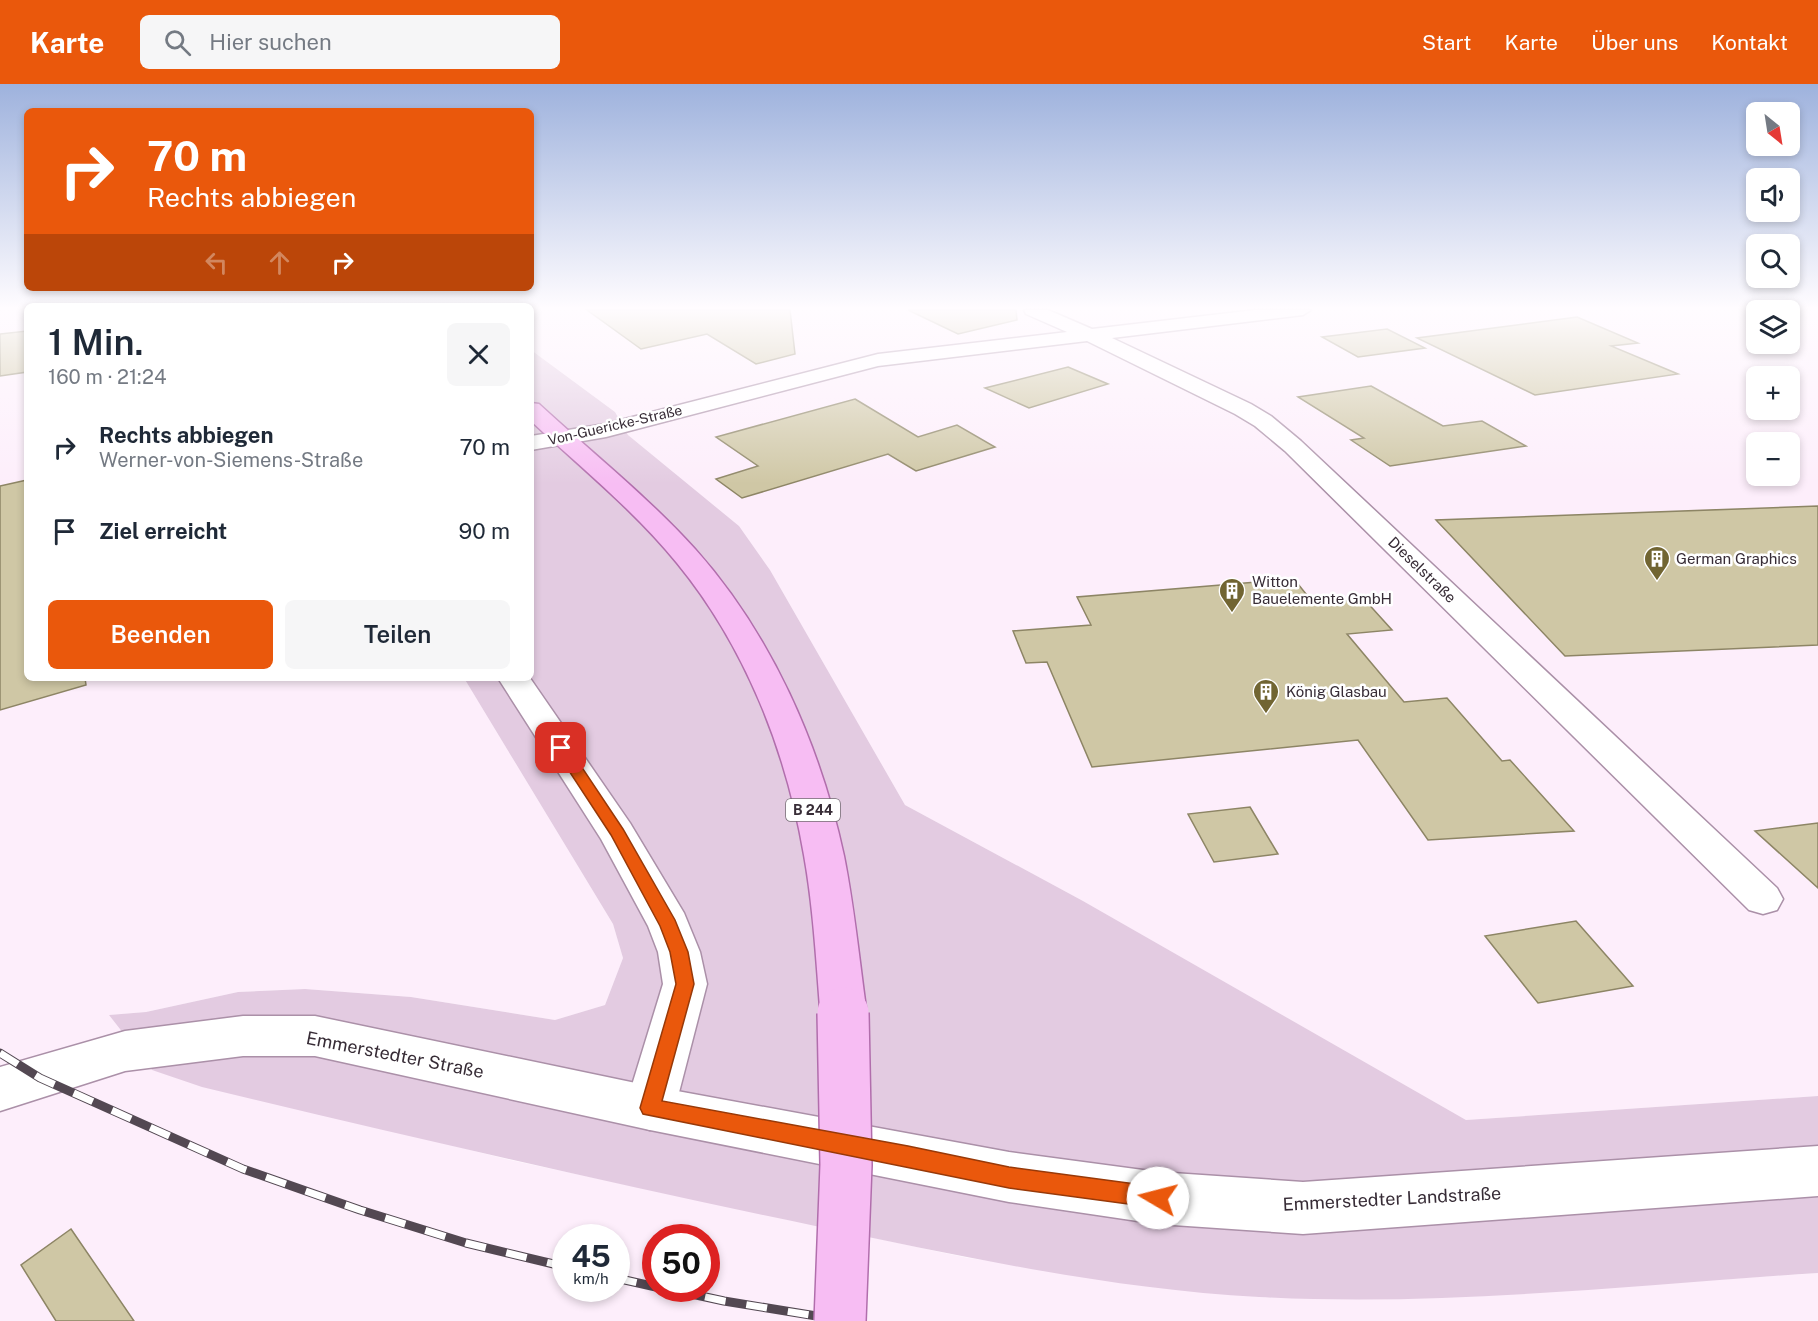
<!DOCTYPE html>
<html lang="de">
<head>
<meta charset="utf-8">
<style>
	:root { --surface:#fff; --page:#f6f6f7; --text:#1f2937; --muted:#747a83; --accent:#ea580c }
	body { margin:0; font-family:"Public Sans",sans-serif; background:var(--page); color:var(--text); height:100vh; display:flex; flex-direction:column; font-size:22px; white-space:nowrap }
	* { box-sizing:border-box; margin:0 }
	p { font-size:20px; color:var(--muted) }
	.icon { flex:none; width:33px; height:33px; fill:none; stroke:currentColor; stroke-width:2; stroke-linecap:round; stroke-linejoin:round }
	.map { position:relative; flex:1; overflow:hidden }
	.drawer { position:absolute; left:24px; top:219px; width:510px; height:378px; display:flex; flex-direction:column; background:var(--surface); border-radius:9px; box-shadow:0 3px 9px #0003 }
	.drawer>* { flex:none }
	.guide { position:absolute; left:24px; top:24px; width:510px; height:183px; border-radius:9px; box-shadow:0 3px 9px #0003; background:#ea580c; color:#fff; overflow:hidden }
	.needle { width:39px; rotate:150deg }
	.controls { position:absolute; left:1746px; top:18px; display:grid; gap:12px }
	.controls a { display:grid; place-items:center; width:54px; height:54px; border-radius:9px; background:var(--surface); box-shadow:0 3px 9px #0003; font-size:30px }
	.speed { position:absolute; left:552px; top:1140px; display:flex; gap:12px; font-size:30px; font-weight:700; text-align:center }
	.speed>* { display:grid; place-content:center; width:78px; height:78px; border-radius:50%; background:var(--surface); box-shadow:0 3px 9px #0003; line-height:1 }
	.speed small { font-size:15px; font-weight:400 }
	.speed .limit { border:9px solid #d22; background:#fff; color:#111 }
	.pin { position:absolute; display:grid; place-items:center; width:51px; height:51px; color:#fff; margin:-26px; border-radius:12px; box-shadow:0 3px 9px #0006 }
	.me { position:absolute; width:66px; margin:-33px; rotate:278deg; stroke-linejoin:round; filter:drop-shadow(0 0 4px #0008) }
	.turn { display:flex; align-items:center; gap:21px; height:126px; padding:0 24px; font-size:27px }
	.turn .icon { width:78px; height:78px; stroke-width:2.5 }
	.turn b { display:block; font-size:42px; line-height:51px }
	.lanes { display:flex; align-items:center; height:57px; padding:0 24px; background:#0003; justify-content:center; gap:30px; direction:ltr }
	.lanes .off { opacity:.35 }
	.round { display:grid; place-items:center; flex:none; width:63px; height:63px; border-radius:9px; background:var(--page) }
	.overview { display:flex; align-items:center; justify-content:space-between; height:102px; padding:0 24px }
	h1 { font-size:36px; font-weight:600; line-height:45px }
	.primary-button { display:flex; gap:12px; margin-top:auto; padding:12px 24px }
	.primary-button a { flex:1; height:69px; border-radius:9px; background:var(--accent); color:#fff; font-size:24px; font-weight:600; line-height:69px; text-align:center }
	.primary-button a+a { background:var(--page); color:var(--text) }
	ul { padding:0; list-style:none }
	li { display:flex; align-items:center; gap:18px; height:84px; padding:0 24px }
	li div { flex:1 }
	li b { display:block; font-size:22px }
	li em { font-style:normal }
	header { display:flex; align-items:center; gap:36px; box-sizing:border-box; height:84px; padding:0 30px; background:var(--accent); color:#fff }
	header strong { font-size:28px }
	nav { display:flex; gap:33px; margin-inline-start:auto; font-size:21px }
	.search { width:420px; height:54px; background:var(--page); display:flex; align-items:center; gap:15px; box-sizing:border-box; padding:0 21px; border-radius:9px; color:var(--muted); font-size:22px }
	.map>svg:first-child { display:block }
	.built { fill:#fdeefb; fill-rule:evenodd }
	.green { fill:#e3cbe1 }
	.building { fill:#cfc7a5; stroke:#8d8565; stroke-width:1.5 }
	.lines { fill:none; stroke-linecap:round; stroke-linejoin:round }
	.street-casing { stroke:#ab90a8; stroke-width:3 }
	.secondary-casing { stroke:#ab90a8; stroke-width:3 }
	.primary-casing { stroke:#b16eac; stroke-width:3 }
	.street { fill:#fff; fill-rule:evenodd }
	.secondary { fill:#fff; fill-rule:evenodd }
	.primary { fill:#f7bdf3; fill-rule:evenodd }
	.rail-casing { stroke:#534852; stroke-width:9 }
	.rail { stroke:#fff; stroke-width:7; stroke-dasharray:21; stroke-linecap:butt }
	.primary-bridge-far1-casing { stroke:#b16eac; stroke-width:44; stroke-linecap:butt }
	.primary-bridge-casing { stroke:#b16eac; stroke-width:54; stroke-linecap:butt }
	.primary-bridge-far1 { stroke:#f7bdf3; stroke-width:40 }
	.primary-bridge { stroke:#f7bdf3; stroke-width:51 }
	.route { fill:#ea580c; stroke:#983908; stroke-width:1.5 }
	.labels { text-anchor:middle; stroke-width:5; stroke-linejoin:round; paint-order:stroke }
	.far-street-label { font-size:14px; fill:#372c36; stroke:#fff }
	.shield { fill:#fff; stroke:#736b72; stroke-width:1.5 }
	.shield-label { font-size:14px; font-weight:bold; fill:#372c36 }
	.poi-label { font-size:15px; fill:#372c36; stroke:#fff; text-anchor:start }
	.street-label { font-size:15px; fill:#372c36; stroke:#fff }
	.near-street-label { font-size:18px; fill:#372c36; stroke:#fff }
</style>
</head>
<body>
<header>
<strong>Karte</strong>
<div class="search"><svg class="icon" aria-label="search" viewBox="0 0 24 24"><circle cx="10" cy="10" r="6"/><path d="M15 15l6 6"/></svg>Hier suchen</div>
<nav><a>Start</a><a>Karte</a><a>Über uns</a><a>Kontakt</a></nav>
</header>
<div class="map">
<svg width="1818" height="1237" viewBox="0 0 1818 1237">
	<rect width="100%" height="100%" fill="#fff9fe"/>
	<g class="built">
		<path d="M0,226h27v368h437l149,246 10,34 -18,47 -50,15 -144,-23 -106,-8 -67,3 -92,20 -37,3 43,55 358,90 458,98 291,39 128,2 96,-3 335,-23v48h-1818zM566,1154h50v50h-50zM656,1154h50v50h-50z"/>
		<path d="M531,226h1287v786l-352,24 -383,-219 -178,-96 -135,-235 -31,-44 -111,-91 -13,-23 -84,-62zM1756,226h34v34h-34zM1756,292h34v34h-34zM1756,358h34v34h-34z"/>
	</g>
	<path class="green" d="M531,266l84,62 13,23 111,91 31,44 135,235 178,96 383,219 352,-24v177c-185,12 -374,34 -559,24 -148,-8 -294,-40 -439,-70 -207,-43 -413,-91 -618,-140l-50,-17 -43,-55 37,-3 92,-20 67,-3 106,8 144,23 50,-15 18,-47 -10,-34 -149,-246h67z"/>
	<g class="building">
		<path d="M587,226h203l5,44 -39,10 -49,-30 -66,15z"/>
		<path d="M908,226h108l1,10 -59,14z"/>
		<path d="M1577,233l61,26 -27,3 67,28 -143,21 -118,-57z"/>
		<path d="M1387,245l38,19 -67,9 -36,-20z"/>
		<path d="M27,247v41l-27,4v-42z"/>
		<path d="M1068,283l40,17 -79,24 -44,-20z"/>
		<path d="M1371,302l72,40 39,-5 44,25 -136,20 -39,-26 13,-2 -66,-41z"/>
		<path d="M855,315l63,38 39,-12 38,22 -79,24 -28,-17 -146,44 -26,-19 42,-13 -42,-29z"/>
		<path d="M27,396v198h58l1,7 -86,25v-224z"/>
		<path d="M1818,422v139l-253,11 -129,-136z"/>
		<path d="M1294,495l20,25 50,-5 28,31 -45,4 57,68 43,-4 55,63 8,-1 64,71 -146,9 -70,-100 -266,27 -45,-105 -21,1 -13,-32 78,-6 -14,-28z"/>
		<path d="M1250,723l28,47 -64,8 -26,-48z"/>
		<path d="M1818,739v65l-63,-57z"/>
		<path d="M1576,837l57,65 -95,17 -53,-67z"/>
		<path d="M71,1145l63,92h-78l-35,-56z"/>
	</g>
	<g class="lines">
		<defs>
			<g id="street">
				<path d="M1024,226h24l44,19 163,-19h56l-8,5 -191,23 139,66 20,12 30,25 476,447 6,11 -6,11 -14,4 -14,-4 -464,-459 -30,-25 -20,-12 -148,-73 -209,25 -272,71 -75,13v-14l74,-12 273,-70 189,-22 -41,-18z"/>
				<path d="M498,594h32l100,145 54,90 16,39 7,32 -32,124 -8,16 -17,6 -17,-6 -8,-16 38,-124 -5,-32 -10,-26 -47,-87z"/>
			</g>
			<path id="secondary" d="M243,932h72l335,70 359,66 149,20 145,10 515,-36v50l-515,38 -145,-10 -149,-22 -359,-72 -335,-74h-72l-118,15 -125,40v-44l125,-36z"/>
			<path id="primary" d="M531,319l8,1c52,48 108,92 156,145 76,85 125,196 149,307 10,50 15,101 22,152l-7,13 -16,6 -16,-6 -7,-13c-4,-51 -7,-103 -16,-153 -18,-105 -59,-209 -127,-292 -43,-53 -97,-96 -146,-142z"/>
		</defs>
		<use href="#street" class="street-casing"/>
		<use href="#secondary" class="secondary-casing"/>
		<use href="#primary" class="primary-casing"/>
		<use href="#street" class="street"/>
		<use href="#secondary" class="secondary"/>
		<use href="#primary" class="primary"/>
		<defs>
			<g id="rail">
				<path d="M0,969l40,25 203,91 117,41 106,33 100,24"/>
				<path d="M616,1194l40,9"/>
				<path d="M664,1204l60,13 123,20"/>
			</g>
		</defs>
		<use href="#rail" class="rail-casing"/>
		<use href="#rail" class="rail"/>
		<defs>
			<path id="primary-bridge-far1" d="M843,924v6"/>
			<path id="primary-bridge" d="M840,1237l6,-156 -3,-152"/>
		</defs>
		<use href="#primary-bridge-far1" class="primary-bridge-far1-casing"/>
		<use href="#primary-bridge" class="primary-bridge-casing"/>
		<use href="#primary-bridge-far1" class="primary-bridge-far1"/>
		<use href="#primary-bridge" class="primary-bridge"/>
	</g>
	<linearGradient id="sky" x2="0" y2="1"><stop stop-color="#9eb2dd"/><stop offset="0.56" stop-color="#fffcff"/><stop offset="1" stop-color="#fffcff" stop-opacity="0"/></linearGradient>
	<rect width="1818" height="400" fill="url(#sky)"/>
	<path class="route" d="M561,660l6,1 56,84 52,91 13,32 6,32 -32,117 246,45 101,21 149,20 8,3 3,8 -3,7 -8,3 -149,-20 -366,-74 -3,-6 36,-124 -6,-32 -10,-26 -49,-91 -57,-87z"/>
	<defs>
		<symbol id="building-pin" viewBox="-11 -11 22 30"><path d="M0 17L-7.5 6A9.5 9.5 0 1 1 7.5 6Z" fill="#716532" stroke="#fff"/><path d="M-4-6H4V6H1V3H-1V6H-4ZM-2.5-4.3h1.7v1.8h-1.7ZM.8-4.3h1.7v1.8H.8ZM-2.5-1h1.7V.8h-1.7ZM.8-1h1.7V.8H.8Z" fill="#fff"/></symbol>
	</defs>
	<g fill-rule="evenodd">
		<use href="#building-pin" x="1642" y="460" width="30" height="40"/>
		<use href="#building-pin" x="1217" y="492" width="30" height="40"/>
		<use href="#building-pin" x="1251" y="593" width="30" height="40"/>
	</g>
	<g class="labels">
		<g class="far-street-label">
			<text transform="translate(615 341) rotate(-13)" y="5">Von-Guericke-Straße</text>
		</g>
		<rect class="shield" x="786" y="715" width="54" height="22" rx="4.5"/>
		<g class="shield-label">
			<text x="813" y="731">B 244</text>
		</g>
		<g class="poi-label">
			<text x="1676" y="480">German Graphics</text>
			<text x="1252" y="503">Witton<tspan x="1252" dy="17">Bauelemente GmbH</tspan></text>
			<text x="1286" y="613">König Glasbau</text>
		</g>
		<g class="street-label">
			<text transform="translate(1422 486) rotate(44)" y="5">Dieselstraße</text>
		</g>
		<g class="near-street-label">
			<text transform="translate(395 971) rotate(11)" y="6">Emmerstedter Straße</text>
			<text transform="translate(1392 1115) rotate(-3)" y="6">Emmerstedter Landstraße</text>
		</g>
	</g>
</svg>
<div class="controls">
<a><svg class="needle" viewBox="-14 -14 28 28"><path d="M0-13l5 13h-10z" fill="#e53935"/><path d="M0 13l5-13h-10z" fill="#747a83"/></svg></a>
<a><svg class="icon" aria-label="sound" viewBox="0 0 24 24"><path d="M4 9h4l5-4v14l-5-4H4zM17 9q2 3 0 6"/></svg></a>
<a><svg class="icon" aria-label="search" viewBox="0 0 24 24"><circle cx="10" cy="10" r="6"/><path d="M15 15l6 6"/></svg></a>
<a><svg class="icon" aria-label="layers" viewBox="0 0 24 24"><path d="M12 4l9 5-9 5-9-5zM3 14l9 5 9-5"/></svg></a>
<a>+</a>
<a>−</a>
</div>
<div class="speed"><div>45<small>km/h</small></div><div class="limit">50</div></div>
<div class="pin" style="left:561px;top:664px;background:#d93025"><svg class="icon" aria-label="arrive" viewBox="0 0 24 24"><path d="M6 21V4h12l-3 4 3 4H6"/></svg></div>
<svg class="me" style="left:1158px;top:1114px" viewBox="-20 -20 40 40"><circle r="19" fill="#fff"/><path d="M0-13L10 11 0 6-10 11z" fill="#ea580c"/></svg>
<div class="guide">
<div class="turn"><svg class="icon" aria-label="right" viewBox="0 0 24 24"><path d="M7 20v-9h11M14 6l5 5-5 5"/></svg><div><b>70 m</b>Rechts abbiegen</div></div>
<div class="lanes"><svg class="icon off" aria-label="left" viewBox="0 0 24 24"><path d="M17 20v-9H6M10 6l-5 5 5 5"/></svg><svg class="icon off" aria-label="ahead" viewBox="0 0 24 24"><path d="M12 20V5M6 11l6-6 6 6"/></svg><svg class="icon" aria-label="right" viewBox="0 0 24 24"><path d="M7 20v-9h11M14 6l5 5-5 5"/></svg></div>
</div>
<section class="drawer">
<div class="overview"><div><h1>1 Min.</h1><p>160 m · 21:24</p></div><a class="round"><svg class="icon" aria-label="close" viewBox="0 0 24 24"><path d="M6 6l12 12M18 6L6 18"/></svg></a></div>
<ul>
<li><svg class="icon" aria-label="right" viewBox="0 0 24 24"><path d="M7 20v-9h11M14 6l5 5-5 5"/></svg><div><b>Rechts abbiegen</b><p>Werner-von-Siemens-Straße</p></div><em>70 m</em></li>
<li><svg class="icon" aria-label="arrive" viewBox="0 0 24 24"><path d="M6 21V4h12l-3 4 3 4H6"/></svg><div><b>Ziel erreicht</b></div><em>90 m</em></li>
</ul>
<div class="primary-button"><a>Beenden</a><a>Teilen</a></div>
</section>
</div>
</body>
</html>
